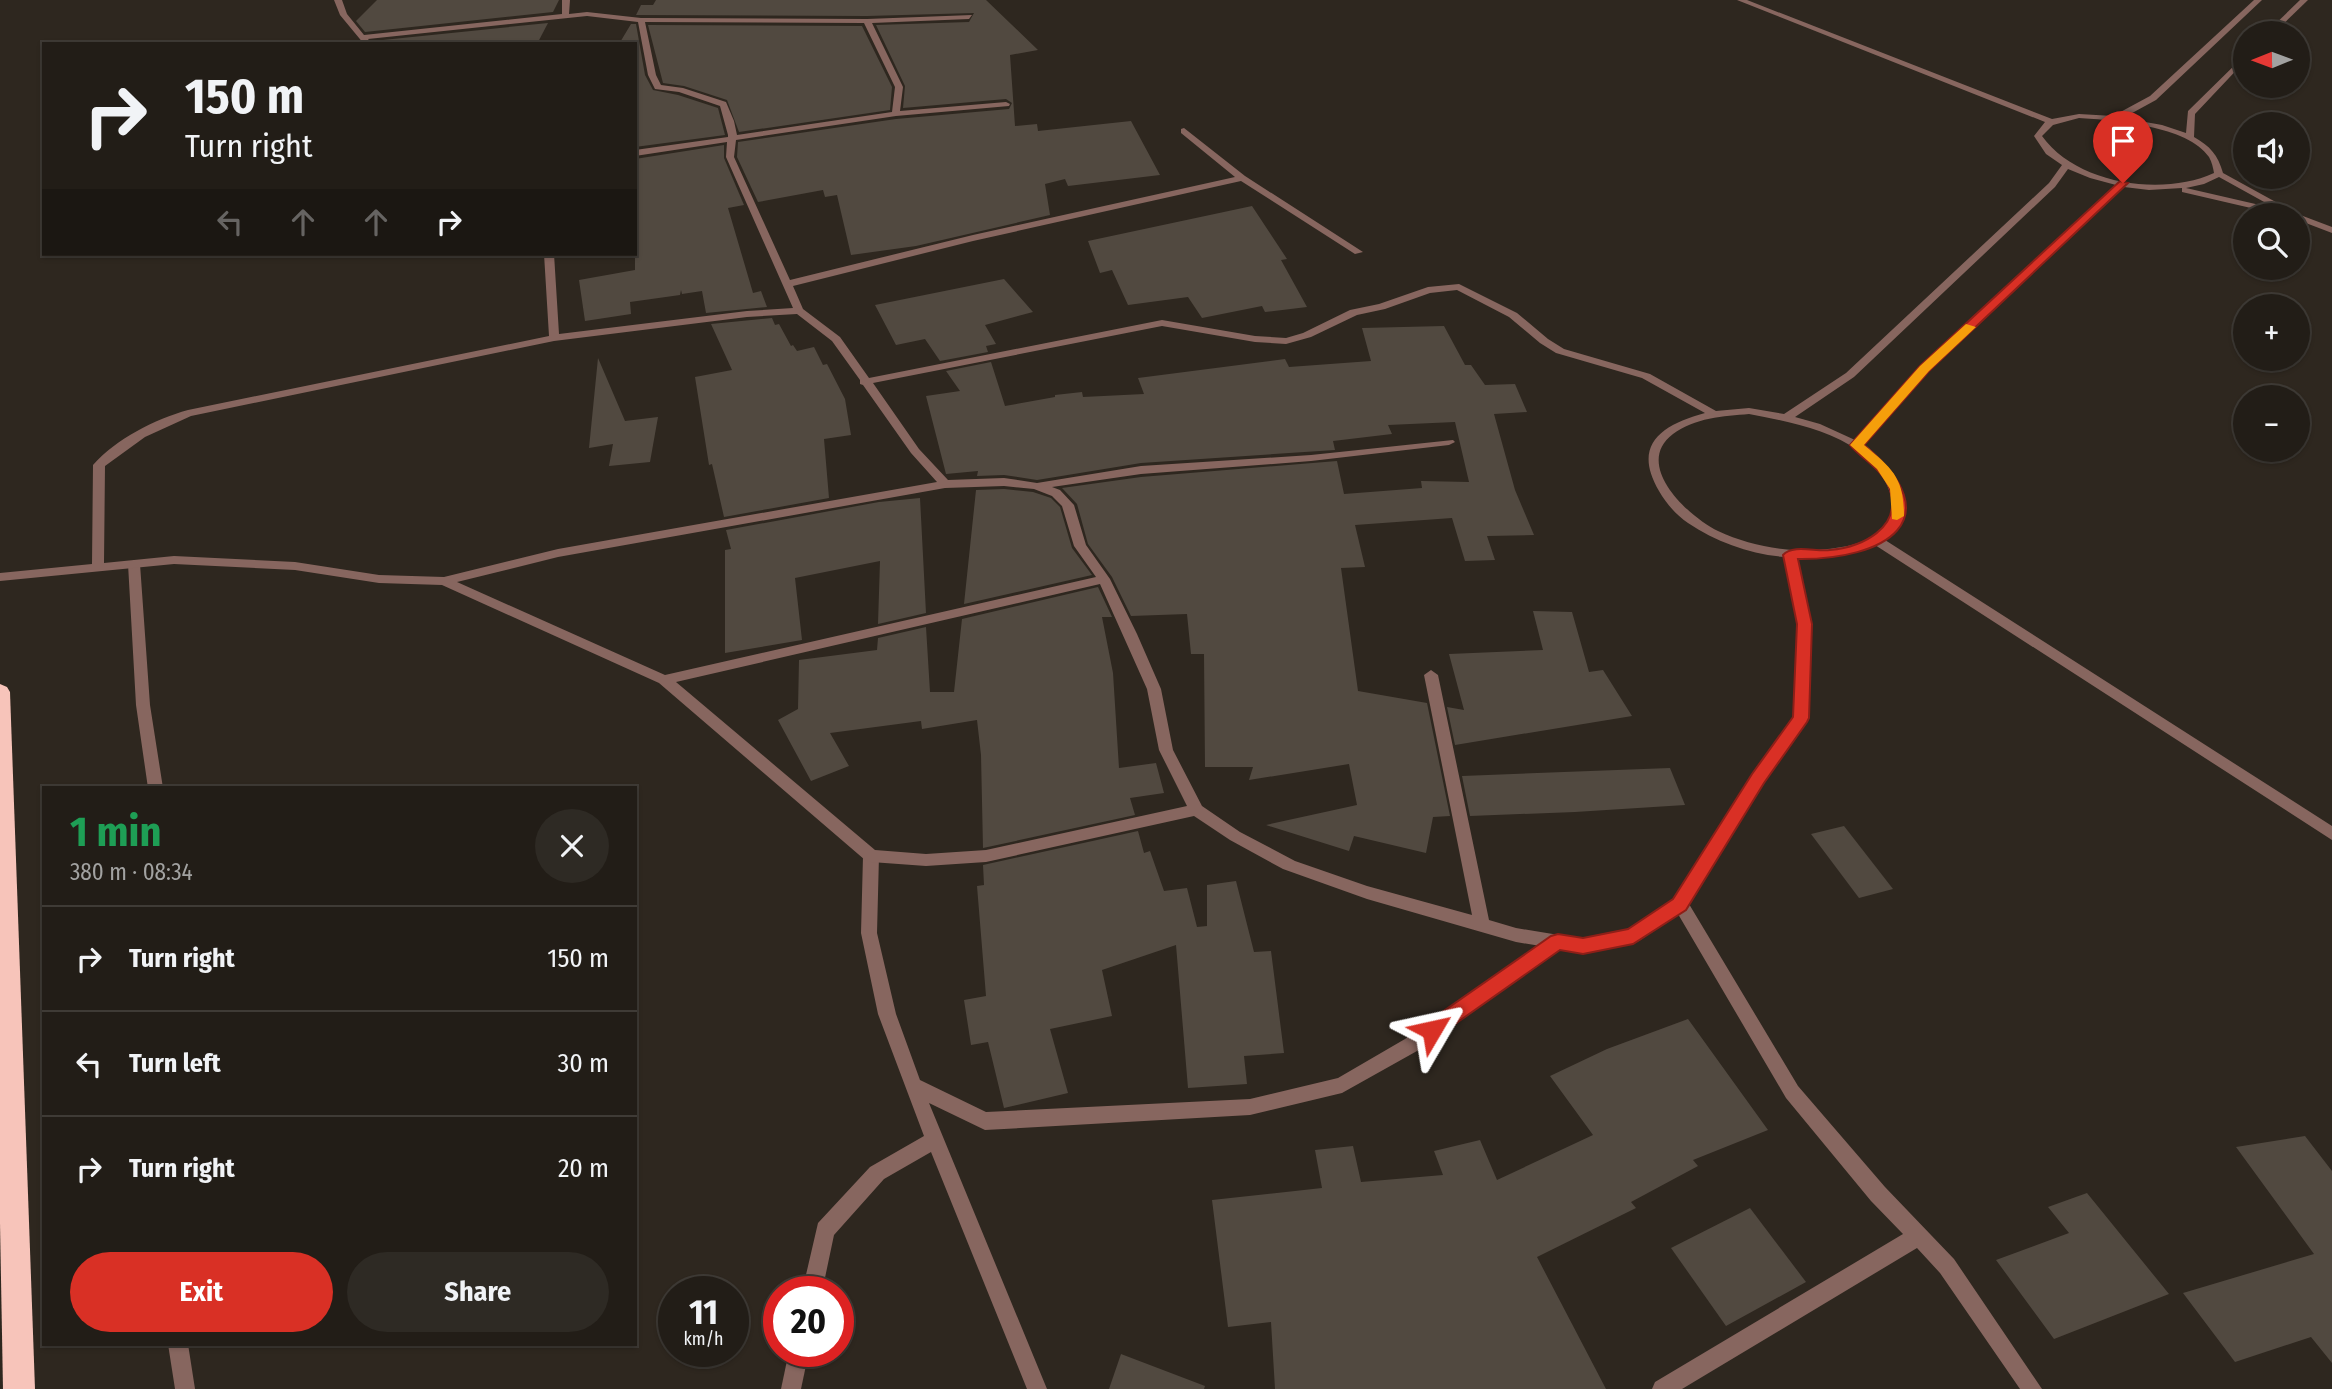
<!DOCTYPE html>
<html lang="en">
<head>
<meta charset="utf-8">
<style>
	:root { --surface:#221d17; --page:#2e2a24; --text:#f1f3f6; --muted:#a2a2a1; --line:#3f3b36; --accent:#d93025 }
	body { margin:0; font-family:"Fira Sans Condensed",sans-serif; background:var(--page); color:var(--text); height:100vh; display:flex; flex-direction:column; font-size:26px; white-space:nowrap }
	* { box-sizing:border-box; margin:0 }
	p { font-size:23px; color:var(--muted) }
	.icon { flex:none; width:38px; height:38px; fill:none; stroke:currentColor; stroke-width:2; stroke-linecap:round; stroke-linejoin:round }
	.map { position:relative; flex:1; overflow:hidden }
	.details { position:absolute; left:42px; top:786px; width:595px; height:560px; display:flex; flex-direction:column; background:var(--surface); border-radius:0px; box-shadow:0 2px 5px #0004,0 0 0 2px var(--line) }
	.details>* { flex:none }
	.guide { position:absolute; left:42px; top:42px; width:595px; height:214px; border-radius:0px; box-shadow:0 2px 5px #0004,0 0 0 2px var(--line); background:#221d17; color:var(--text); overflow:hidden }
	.needle { width:46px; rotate:269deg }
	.tools { position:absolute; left:2233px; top:21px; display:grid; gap:14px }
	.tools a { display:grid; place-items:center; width:77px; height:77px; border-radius:50%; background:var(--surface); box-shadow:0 2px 5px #0004,0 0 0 2px var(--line); font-size:35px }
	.speed { position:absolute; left:658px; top:1276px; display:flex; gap:14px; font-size:35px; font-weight:700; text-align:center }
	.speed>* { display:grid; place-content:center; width:91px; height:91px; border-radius:50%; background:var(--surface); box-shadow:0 2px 5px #0004,0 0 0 2px var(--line); line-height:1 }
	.speed small { font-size:18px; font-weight:400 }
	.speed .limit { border:10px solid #d22; background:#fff; color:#111 }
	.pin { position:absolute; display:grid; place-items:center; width:60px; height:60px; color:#fff; margin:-72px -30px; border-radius:50% 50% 50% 0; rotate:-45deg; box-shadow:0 0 7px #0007 }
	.pin .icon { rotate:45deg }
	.me { position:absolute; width:77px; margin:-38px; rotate:54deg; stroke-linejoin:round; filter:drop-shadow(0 0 5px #0008) }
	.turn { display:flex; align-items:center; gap:24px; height:147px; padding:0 28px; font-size:32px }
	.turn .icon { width:91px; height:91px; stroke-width:2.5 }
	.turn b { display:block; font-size:49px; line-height:60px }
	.lanes { display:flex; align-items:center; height:66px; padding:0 28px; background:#0003; justify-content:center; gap:35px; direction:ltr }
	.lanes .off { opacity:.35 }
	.round { display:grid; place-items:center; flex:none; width:74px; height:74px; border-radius:37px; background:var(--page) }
	.overview { display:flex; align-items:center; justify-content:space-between; height:119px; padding:0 28px }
	h1 { font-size:42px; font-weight:700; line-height:52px; color:#1e9e55 }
	.button { display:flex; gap:14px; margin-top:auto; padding:14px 28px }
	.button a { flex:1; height:80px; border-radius:42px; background:var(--accent); color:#fff; font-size:28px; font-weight:700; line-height:80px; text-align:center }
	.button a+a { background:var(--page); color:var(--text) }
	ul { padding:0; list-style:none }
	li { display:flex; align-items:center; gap:21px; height:105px; padding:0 28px; border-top:2px solid var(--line) }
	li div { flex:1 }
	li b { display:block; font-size:26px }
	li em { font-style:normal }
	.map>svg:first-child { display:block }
	.building { fill:#514940 }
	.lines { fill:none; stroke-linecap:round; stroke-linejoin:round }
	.lane { fill:#87665f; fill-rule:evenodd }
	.street { fill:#87665f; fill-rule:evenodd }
	.highway { fill:#f7c4ba; fill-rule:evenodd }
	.route { fill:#d93025; stroke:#8d1f18; stroke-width:2 }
	.slow { fill:#f59e0b }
</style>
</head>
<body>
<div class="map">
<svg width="2332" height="1389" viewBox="0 0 2332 1389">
	<rect width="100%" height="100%" fill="#2e271f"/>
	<g class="building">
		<path d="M377,0h182l-6,12 -188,20 -9,-11z"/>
		<path d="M656,0h330l52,50 -28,5 5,71 22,-2 1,7 93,-10 29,54 -92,11 -3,-7 -20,5 5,31 -134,31 -65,9 -14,-60 -12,2 -2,-7 -65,12 -21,-45 1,-15 158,-23 113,-10 3,-6 -6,-4 -103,9 2,-22 -29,-61 93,-3 5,-9 -107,3 -231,-1 5,-10h12z"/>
		<path d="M548,23l-11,21h-163l-1,-3z"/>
		<path d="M631,24h5l9,51 8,15 25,5 40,13 7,27 -90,12v-103h-16z"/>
		<path d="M648,25l214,1 30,61 -2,23 -151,22 -12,-32 -43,-14 -21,-3z"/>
		<path d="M724,145v13l20,47 -16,3 25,85 8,-2 6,16 -61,6 -4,-22 -20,3 -1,-4 -1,5 -50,7 1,12 -46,7 -6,-41 56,-10v-111z"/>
		<path d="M1252,206l35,53 -6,1 26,47 -42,5 -3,-6 -60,12 -14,-21 -60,8 -16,-35 -12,3 -12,-32z"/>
		<path d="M1004,279l29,33 -48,13 11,19 -10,2 2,6 -48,9 -15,-22 -29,6 -21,-40z"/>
		<path d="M772,318l3,7 4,-1 12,22 2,-1 4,6 17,-4 9,18 4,-1 18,35 6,36 -27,4 5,59 -105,19 -12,-53 -3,1 -14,-88 37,-7 -21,-46z"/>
		<path d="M1444,326l21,39h6l14,20 30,-1 12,28 -33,2 21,76 19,45 -47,1 8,24 -30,1 -13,-43 -97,7 10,42 -24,1 17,123 69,12 23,113 -17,1 -7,36 -72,-17 -5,15 -83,-26 91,-20 -8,-41 -100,16 4,-13h-48l-1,-113h-13l-4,-40 -56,2 -19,-39 -24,-33 -11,-40 -15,-16 79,-11 196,-16 7,33 78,-6 -1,-7 48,1 -14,-60 -67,3 4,9 -59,7 2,9 -194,13 -104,17 -33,-5 -27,1 1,-5 -32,3 -20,-78 34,-5 -14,-20 45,-9 14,44 50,-9v-2l27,-3 1,5 61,-3 -6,-16 147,-19 4,8 82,-6 -9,-33z"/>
		<path d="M598,358l27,63 33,-4 -8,45 -41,4 4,-22 -24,4z"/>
		<path d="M1004,489l29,3 18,6 9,9 12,41 20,27 -128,29 12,-114z"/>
		<path d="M920,498l6,115 -48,11 2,-63 -85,17 7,62 -77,13v-103l6,-1 -5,-19 153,-28z"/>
		<path d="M1098,587l14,30h-10l11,56 6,95 37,-5 8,30 -34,5 5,17 -152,33 -2,-93 -4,-35 -55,9 -1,-8 -91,12 19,33 -38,15 -33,-61 20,-11 1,-49 78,-10 1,-12 48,-11 4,65h24l8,-73z"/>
		<path d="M1533,611l39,1 17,60 14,-2 29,46 -177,29 -8,-38 17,3 -15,-56 94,-4z"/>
		<path d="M1670,768l15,37 -110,7 -105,4 -8,-40z"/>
		<path d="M1844,826l49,63 -34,9 -48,-64z"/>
		<path d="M1138,831l6,22 6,-2 14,40 23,-3 10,39 10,-1v-41l29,-4 18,71 17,-1 13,102 -40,3 3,28 -59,4 -12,-143 -74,25 10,46 -62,13 18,64 -64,15 -16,-66 -17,3 -7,-45 22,-4 -9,-110 7,-1 -1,-20z"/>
		<path d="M1688,1019l80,111 -75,30 5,6 -67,36 5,6 -99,49 69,132h-331l-4,-67 -43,5 -16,-127 110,-12 -7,-38 38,-4 8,36 82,-7 -9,-24 46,-11 17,40 96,-45 -43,-59 57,-27z"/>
		<path d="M2305,1136l27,35v192l-21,-26 -76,25 -52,-69 131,-39 -78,-107z"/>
		<path d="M2087,1193l82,101 -115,45 -58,-79 73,-27 -21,-26z"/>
		<path d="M1750,1208l56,74 -80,44 -55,-78z"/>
		<path d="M1121,1354l84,32 -1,3h-95z"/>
	</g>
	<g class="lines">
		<g class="lane">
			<path d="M134,560l6,4 10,141 13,83h-15l-12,-83 -8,-141z"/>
			<path d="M871,850l6,2 2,4 -2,77 19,81 24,66 66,32 264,-13 88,-21 67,-39 147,-102 6,-2 6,2 2,5 -2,5 -147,104 -75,42 -92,22 -265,15 -56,-27 118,286h-20l-96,-237 -47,27 -50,56 -12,57h-20l16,-69 52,-56 54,-31 -46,-122 -17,-81 2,-77 2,-4z"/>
			<path d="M168,1344h20l7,45h-20z"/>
			<path d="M789,1351h20l-8,38h-20z"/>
		</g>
		<g class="street">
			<path d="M334,0h8l5,14 17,21 198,-21v-14h8l-1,14 18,-2 54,6 226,1 105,-4 -3,4 -97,4 31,64 -3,24 106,-9 4,2 -1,2 -113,10 -160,24 -2,17 56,123 183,-45 262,-58 -54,-44v-4l3,-1 61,48 118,76 -8,2 -114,-73 -268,60 -180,45 10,23 37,28 29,41 293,-58 93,16 31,2 17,-5 47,-23 29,-6 49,-17 31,-3 58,29 31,26 16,10 86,25 66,37 33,-3 35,6 62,-41 203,-190 13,-18 -16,-11 -12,-18 11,-14 -308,-122h10l305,119 27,-5 34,2 37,-20 104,-96h8l-106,100 -33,18 39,7 24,8 2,-22 57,-56v6l-50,53 -1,23c16,9 24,18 29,36l60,33 -8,2 -56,-31 -15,7 -18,4 109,25 37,14v6l-34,-13v-5h-17l-99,-23v-4l-33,2 -25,-3 -195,184 -65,73c27,20 65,71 21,96l447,286v14l-457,-295 -39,12 -39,1 14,66 -3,94 -45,65 -74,121 109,182 87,101 69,72 88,130h-22l-80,-116 -23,-25 -235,141h-30l3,-7 248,-148 -32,-33 -85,-103 -108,-184 -39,27 -56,12 -67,-11 -149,-43 -84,-30 -53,-29 -36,-24 -208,46 -60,4 -55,-4 -6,-2 -206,-177 -217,-98 -63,-2 -84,-13 -121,-6 -174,17v-8l92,-9 1,-99c23,-26 62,-46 95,-55l361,-74 -5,-82h10l5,80 188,-23 46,-3 -67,-151 1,-15 -92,14v-6l93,-13v-2l-8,-29 -41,-14 -24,-3 -7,-14 -10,-53 -51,-6 -219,23 4,5h-8l-24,-29zM645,22l219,1 31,64 -3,25 -155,23 -3,-14 -8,-19 -43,-14 -22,-3 -5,-10zM2079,118c35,2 109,8 130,39 3,5 4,11 5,16 -52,24 -138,11 -172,-37l11,-11zM2068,169l22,9 26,7 -195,182 -66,73 -35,-16 -25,-7 59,-40 201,-190zM1457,290l52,27 31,26 16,10 86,25 63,35c-44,12 -73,32 -46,78 7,12 17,24 29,32 28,19 62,31 96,34l13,67 -3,93 -41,58 -79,124 -45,31 -46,9 -67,-11 -27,-8 -51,-245 -7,-5 -7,5 48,240 -105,-29 -72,-25 -55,-29 -38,-26 -29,-56 -12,-61 -24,-55 -27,-55 -24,-34 -12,-40 -14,-15 -8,-3 89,-13 170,-13 138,-16 6,-3 -2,-2 -142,15 -170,11 -104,17 -33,-5 -56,2 -29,-31 -46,-66 289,-57 93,16 31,2 25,-7 46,-22 28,-6 45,-16zM797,314l35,27 28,39v4l3,1 48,68 26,29 -379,67 -114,28 -65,-2 -84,-13 -121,-6 -70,7 1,-97 40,-29 46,-21 363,-75 193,-24zM1749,414c37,7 79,15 110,37 15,12 25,23 31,42 13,46 -40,55 -74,57 -32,2 -68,-5 -98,-19 -29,-14 -86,-66 -45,-97 21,-16 51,-18 76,-20zM1004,486l30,3 18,7 10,10 12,40 22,31 -431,98 -208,-93 101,-25 387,-69zM1100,584l47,105 12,61 28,56 -201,44 -60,4 -51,-4 -199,-168z"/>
			<path d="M2300,0h8l-34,33h-8z"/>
		</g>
		<path class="highway" d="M0,684l7,3 3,5 25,697h-32l-3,-166z"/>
	</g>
	<path class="route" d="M2120,181l8,2 -199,188 -65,74c90,75 20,115 -66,114l14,65 -3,94 -2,4 -43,61 -78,127 -53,34 -50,10 -23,-4 -122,86 -6,3 -7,-3 -3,-6 3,-6 126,-88 7,-2 25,4 45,-9 45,-30 79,-125 41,-57 4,-93 -14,-69c10,-11 33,-3 47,-5 32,-3 72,-22 60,-60 -6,-20 -27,-30 -40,-45l70,-79z"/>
	<path class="slow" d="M1966,324l10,3 -47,44 -65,74c29,24 40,33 40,71l-7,4 -5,-1 -2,-30 -13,-20 -27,-24 70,-79z"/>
</svg>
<div class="tools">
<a><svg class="needle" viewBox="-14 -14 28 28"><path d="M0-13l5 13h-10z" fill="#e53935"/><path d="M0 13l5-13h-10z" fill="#a2a2a1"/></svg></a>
<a><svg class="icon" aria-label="sound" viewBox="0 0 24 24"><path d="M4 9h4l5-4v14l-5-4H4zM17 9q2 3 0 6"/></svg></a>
<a><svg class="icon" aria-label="search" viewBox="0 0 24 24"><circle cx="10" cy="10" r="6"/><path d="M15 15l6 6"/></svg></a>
<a>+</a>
<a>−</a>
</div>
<div class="speed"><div>11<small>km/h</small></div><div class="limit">20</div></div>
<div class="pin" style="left:2123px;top:183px;background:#d93025"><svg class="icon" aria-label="arrive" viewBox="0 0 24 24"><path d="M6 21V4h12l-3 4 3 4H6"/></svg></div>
<svg class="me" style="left:1432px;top:1030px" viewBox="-20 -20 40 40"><path d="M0-17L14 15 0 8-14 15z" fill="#d93025" stroke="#fff" stroke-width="4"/></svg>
<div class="guide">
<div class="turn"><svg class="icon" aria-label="right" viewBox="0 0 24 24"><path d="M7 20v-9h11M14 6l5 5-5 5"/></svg><div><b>150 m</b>Turn right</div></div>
<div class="lanes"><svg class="icon off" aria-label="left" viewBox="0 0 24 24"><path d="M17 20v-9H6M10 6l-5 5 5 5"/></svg><svg class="icon off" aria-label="ahead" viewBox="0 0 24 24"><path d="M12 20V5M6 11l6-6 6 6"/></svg><svg class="icon off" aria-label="ahead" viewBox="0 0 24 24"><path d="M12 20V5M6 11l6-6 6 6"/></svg><svg class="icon" aria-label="right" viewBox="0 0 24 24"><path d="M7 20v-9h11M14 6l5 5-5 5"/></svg></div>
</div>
<section class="details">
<div class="overview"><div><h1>1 min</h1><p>380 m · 08:34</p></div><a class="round"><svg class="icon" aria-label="close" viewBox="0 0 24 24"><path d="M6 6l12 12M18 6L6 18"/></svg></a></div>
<ul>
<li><svg class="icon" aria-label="right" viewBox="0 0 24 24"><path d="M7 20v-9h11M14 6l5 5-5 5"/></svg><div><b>Turn right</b></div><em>150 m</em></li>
<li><svg class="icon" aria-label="left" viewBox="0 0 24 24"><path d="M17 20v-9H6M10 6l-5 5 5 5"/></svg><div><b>Turn left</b></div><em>30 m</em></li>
<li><svg class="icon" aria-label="right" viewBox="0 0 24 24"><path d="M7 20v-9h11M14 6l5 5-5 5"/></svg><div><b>Turn right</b></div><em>20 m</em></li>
</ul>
<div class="button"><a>Exit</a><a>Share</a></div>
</section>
</div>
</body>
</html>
